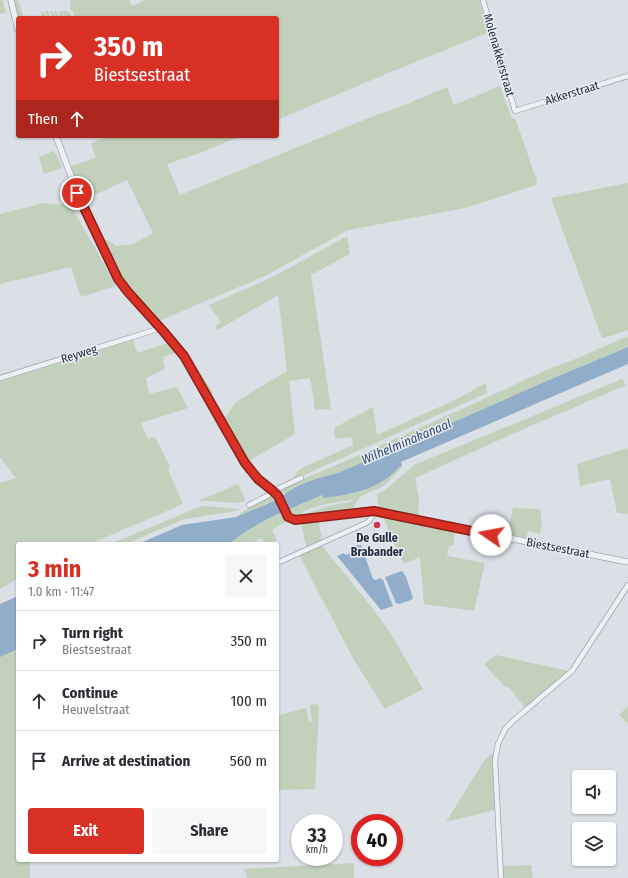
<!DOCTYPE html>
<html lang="en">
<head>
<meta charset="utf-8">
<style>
	:root { --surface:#fff; --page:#f7f7f7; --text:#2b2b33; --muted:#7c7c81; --line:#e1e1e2; --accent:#d93025 }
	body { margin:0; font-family:"Fira Sans Condensed",sans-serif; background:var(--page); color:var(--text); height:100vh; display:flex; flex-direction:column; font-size:15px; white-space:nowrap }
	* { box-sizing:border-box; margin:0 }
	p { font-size:13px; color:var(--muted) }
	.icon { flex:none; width:22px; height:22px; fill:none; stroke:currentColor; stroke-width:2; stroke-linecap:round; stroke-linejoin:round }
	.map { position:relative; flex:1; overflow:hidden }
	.panel { position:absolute; left:16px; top:542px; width:263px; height:320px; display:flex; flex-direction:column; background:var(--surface); border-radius:4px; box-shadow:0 1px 3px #0004 }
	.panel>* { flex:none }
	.hud { position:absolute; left:16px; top:16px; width:263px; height:122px; border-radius:4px; box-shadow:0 1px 3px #0004; background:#d93025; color:#fff; overflow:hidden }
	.tools { position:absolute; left:572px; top:770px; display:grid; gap:8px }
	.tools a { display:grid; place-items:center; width:44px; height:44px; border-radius:4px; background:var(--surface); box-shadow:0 1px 3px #0004; font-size:20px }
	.speed { position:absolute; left:291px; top:814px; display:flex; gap:8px; font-size:20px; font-weight:700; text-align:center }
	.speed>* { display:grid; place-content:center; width:52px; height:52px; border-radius:50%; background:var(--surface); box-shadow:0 1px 3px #0004; line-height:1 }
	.speed small { font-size:10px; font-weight:400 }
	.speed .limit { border:6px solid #d22; background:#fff; color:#111 }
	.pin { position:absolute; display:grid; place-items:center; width:34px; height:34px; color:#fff; margin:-17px; border:2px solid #fff; border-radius:50%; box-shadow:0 1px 4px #0007 }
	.me { position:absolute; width:44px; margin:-22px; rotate:282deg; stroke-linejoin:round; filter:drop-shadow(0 0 3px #0008) }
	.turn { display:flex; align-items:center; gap:14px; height:84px; padding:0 12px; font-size:18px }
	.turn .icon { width:52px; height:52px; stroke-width:2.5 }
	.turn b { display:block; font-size:28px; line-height:34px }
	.then { display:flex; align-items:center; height:38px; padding:0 12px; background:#0003; gap:8px; font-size:15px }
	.round { display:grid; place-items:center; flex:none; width:42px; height:42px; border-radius:4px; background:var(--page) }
	.head { display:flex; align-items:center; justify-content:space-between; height:68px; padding:0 12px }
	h1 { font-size:24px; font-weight:700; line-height:30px; color:var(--accent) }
	.action { display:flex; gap:8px; margin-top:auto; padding:8px 12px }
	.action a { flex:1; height:46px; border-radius:4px; background:var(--accent); color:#fff; font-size:16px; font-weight:700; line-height:46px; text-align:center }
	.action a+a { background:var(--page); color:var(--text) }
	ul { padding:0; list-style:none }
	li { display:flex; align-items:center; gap:12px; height:60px; padding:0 12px; border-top:1px solid var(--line) }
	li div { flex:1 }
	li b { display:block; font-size:15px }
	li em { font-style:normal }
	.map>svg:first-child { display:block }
	.green { fill:#c1d1bb }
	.water { fill:#92adca }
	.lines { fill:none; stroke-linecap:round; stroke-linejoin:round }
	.minor-casing { stroke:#a0a6b0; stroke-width:6 }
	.tertiary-casing { stroke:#a0a6b0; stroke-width:7 }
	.minor { stroke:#edf0f5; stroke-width:4.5 }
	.tertiary { stroke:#edf0f5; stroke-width:5.5 }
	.route-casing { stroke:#8d1f18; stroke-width:10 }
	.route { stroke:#d93025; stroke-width:7 }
	.poi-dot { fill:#d6354d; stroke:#eaeef4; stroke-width:1.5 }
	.labels { text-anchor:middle; stroke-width:3; stroke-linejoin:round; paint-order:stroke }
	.street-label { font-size:12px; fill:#242d3d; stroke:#eaeef4 }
	.poi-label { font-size:12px; font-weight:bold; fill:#242d3d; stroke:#eaeef4 }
	.water-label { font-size:13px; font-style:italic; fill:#2c4c73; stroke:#eaeef4 }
</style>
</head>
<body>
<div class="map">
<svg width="628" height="878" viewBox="0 0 628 878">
	<rect width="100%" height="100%" fill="#dbdfe6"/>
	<g class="green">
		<path d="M0,0h3l3,13 -6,1z"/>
		<path d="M12,0h6l6,18h-6z"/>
		<path d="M71,0h58l3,6 13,-6h334l10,32 -127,52 -85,36v-102h-204l1,-5 -4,-4z"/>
		<path d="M45,11h3l2,6 2,-1 -2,-5h2l3,5h1l-2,-5h2l3,5 1,-1 -1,-4h8l3,2 1,4 -7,1 -1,-6v6h-21l-1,-6h3l2,5h1z"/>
		<path d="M500,86l11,30 5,5 21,60 -1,4 -71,23 -117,22 -81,45 -108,46 -19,-20 -15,-18 -23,-42 6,-1 8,6 17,-2 20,-11 -26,-53 -44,20 -12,-34 25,-8 -5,-15 18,-7h132l-41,17 -33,11 13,31 196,-80 35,-12v-1l36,-15 7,18z"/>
		<path d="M53,151l4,4 5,13 -18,6 -5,-17z"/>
		<path d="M628,183v147l-24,8h-2l-3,-8 -48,-132z"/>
		<path d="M44,203l27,3 33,58 11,22 -34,11 -10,-30 -71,17v-70z"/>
		<path d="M347,236l3,18 -39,21 20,134 -16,1 -4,-27 -2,-5 -20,3 6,53 -48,28 -26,-46h5l10,-14 51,-31 -9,-76 -60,35 -3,-4 6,-4 -12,-17 64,-28z"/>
		<path d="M628,336v11l-79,33 -211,93 -16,4 -38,17 -2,-2 -3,3v-5l5,-3 57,-24 130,-58 73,-34 34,-13z"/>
		<path d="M133,339l4,14 31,-10 7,10 -12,4 2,12 -19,9 3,16 28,-7 11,21 -47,15 7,16 4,-2 4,2 14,28 -2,3 15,34 -93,40h-72v34l-18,11v-106l16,-5 -16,-21v-77z"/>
		<path d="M187,352l26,41 -4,3 -24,-42z"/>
		<path d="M622,379l4,6 -114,49 -97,44 4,20 -1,20 -39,-8 -2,-16 7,-3 30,-26z"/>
		<path d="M486,383l1,10 -194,87 4,-8 5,-4 51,-23 -1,-8 -17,2 -1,-11 39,-21 4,28 80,-36z"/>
		<path d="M628,448v66l-11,-1 -7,-34 -30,7 -3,-22z"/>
		<path d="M402,465v2c-6,6 -12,13 -18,18 -14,10 -26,6 -31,25l-52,7 1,-2 26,-9 27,-5 -3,-1c-14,2 -47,5 -55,18h-4l-6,-5 2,-1 -1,-3 34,-14 31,-1 31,-13z"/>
		<path d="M238,484l8,17c-15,5 -32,-2 -48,0z"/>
		<path d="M272,495l5,4 -41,18 17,-12z"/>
		<path d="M205,506l35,3 -4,2 -51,8 -60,25h-15l89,-37z"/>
		<path d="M513,508l27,1 2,15 -2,10 -12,-3 -2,9 -19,-4z"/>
		<path d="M281,513l1,2h2l2,4 -1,3 -13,8 5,10 -7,4h-7l2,-1 -4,-5 -7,4 1,2h-26l14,-12z"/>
		<path d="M384,517l71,14 -2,15h-4l-2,10 38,7 -11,48 -50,-7 -4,-47 -16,7 -15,-32z"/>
		<path d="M318,519l4,21 -16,7 -5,-26z"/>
		<path d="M322,546l44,54 23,31 34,58 -38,20 -31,-49 -54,-103v-2z"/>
		<path d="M18,648v212h12v18h-30v-223z"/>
		<path d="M496,655l72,16 -43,37 -17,-22 -2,2 -22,-24z"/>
		<path d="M315,704l3,1 1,2 -4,82 -38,1v-74l28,-8 1,1 3,13h3l-2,-17z"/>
		<path d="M628,706v18l-9,-9z"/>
		<path d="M491,754h2l2,56 -49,12 38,-61z"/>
		<path d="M354,863v15h-107l-3,-9z"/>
		<path d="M531,865l2,13h-29l-1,-12z"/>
	</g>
	<g class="water">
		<path d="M628,347v17l-227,98 1,3c-6,5 -12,12 -19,16 -18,11 -38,14 -59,17l-2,-3c-32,14 -66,26 -93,49h-91l44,-19 54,-8 45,-19c12,-13 39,-21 57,-25l211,-93z"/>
		<path d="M361,545l12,34 3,1 4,-2 3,2 10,26 -12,4 -44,-54 7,-3 2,2 8,-4 -1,-5z"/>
		<path d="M402,571l4,6 7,21 -2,2 -12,4 -3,-1 -11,-26z"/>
		<path d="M18,596v53l-18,8v-53z"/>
	</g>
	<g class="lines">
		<defs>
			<g id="minor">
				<path d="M483,0l32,111 113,-35"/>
				<path d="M0,378l158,-49"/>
				<path d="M249,505l18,-9 6,-5 28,-13"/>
				<path d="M277,563l89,-40 4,-3 4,-9"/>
				<path d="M501,878l-6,-118 3,-16 7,-15 9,-9 58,-49 56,-86"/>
			</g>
			<g id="tertiary">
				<path d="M11,0l7,30"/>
				<path d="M56,136l27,72 35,71 10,13 37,40 19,24 61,107 13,16 15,12 5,5 10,21 7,3 79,-9 254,51"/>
			</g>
		</defs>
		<use href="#minor" class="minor-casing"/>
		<use href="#tertiary" class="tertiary-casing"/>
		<use href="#minor" class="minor"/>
		<use href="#tertiary" class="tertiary"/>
	</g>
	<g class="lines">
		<defs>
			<path id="route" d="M77,193l41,86 10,13 36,40 20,24 61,107 13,16 15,12 5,5 10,21 7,3 79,-9 117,24"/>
		</defs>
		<use href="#route" class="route-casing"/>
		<use href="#route" class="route"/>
	</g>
	<circle class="poi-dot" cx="377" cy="525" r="4"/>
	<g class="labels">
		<g class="street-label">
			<text transform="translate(499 55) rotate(74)" y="4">Molenakkerstraat</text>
			<text transform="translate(572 93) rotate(-17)" y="4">Akkerstraat</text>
			<text transform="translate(79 354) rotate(-17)" y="4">Reyweg</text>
			<text transform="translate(558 548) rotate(11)" y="4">Biestsestraat</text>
		</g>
		<g class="poi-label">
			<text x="377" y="542">De Gulle<tspan x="377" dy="14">Brabander</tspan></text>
		</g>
		<g class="water-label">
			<text transform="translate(406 441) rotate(-23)" y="5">Wilhelminakanaal</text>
		</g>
	</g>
</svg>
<div class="tools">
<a><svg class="icon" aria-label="sound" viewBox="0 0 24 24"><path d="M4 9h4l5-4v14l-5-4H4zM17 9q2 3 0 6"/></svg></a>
<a><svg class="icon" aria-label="layers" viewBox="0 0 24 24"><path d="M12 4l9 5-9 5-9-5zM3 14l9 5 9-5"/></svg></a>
</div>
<div class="speed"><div>33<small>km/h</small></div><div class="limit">40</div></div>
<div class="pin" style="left:77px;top:193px;background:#d93025"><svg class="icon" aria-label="arrive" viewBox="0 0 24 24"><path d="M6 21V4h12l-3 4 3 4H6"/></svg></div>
<svg class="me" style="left:491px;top:535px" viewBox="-20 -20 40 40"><circle r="19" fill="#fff"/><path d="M0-13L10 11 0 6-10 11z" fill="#d93025"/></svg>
<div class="hud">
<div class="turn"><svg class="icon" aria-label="right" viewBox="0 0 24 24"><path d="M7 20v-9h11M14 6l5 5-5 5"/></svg><div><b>350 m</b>Biestsestraat</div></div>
<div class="then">Then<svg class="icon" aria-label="ahead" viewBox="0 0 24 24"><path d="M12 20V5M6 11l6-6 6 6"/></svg></div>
</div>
<section class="panel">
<div class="head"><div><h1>3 min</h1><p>1.0 km · 11:47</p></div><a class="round"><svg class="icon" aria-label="close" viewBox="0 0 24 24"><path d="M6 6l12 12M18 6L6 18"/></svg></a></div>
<ul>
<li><svg class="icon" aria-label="right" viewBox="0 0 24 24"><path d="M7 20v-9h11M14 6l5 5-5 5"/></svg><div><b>Turn right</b><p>Biestsestraat</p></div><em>350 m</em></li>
<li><svg class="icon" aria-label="ahead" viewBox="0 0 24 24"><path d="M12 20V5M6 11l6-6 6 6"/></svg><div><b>Continue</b><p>Heuvelstraat</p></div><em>100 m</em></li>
<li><svg class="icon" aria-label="arrive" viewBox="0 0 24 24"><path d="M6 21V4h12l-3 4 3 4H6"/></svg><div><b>Arrive at destination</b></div><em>560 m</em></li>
</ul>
<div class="action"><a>Exit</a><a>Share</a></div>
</section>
</div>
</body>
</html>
